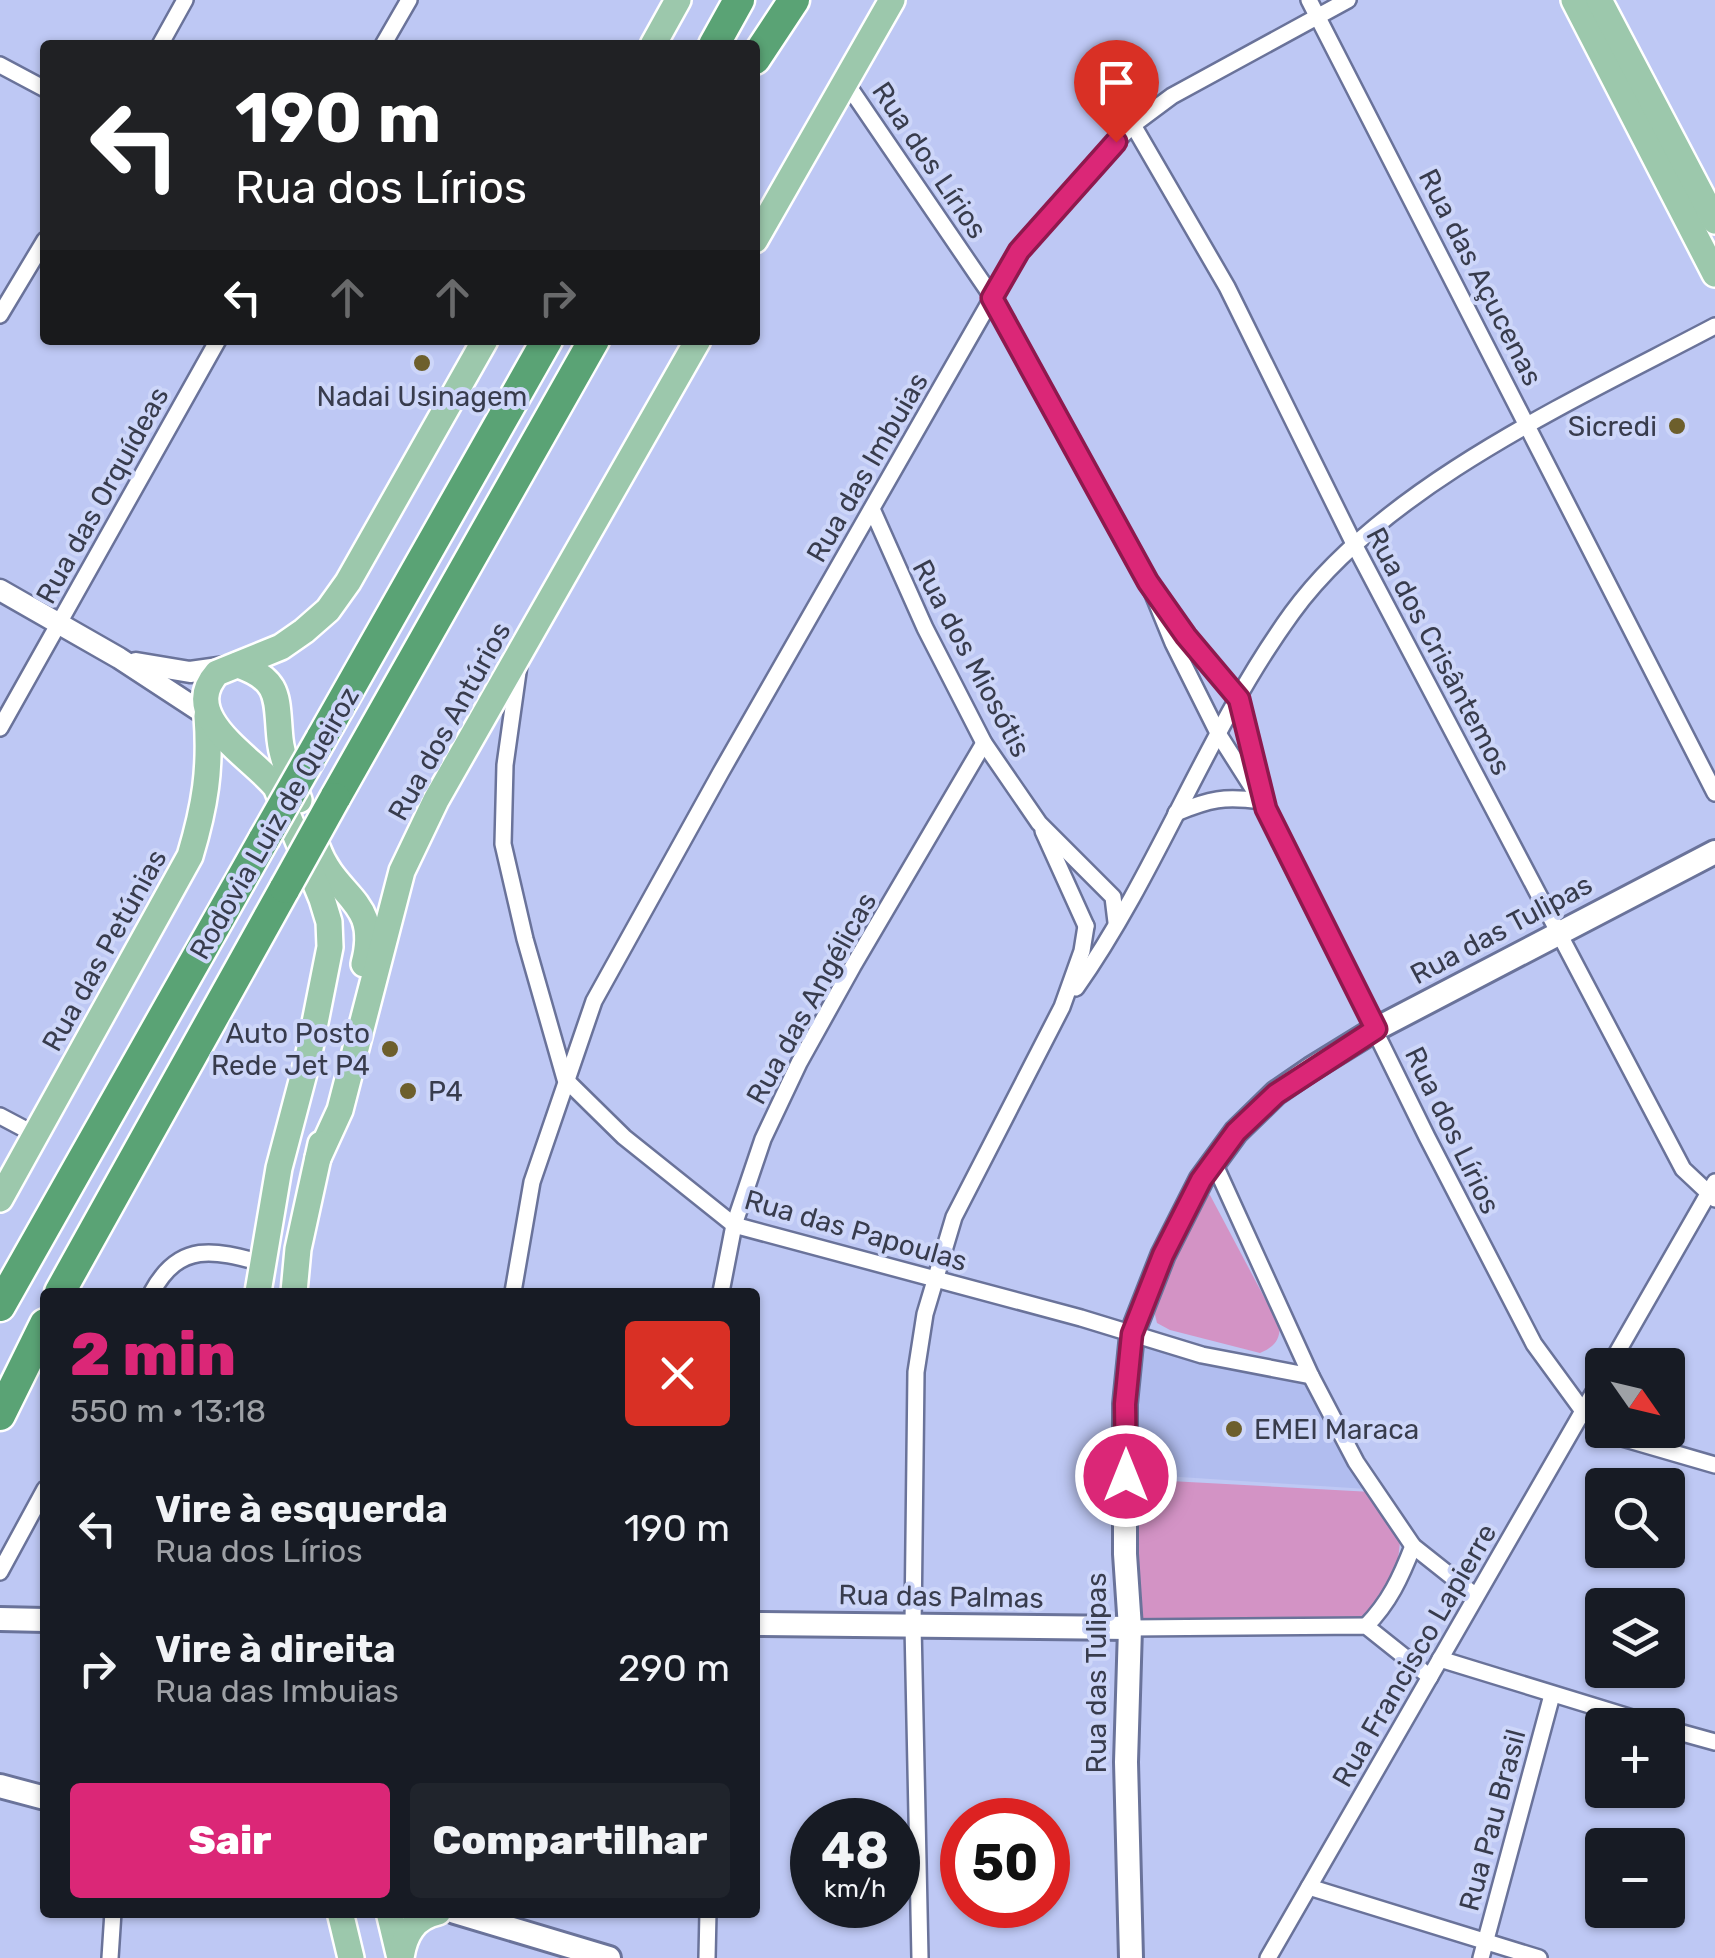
<!DOCTYPE html>
<html lang="pt">
<head>
<meta charset="utf-8">
<style>
	:root { --surface:#171b24; --page:#20242c; --text:#f1f3f6; --muted:#9ea1a6; --accent:#db2777 }
	body { margin:0; font-family:Rubik,sans-serif; background:var(--page); color:var(--text); height:100vh; display:flex; flex-direction:column; font-size:38px; white-space:nowrap }
	* { box-sizing:border-box; margin:0 }
	p { font-size:32px; color:var(--muted) }
	.icon { flex:none; width:55px; height:55px; fill:none; stroke:currentColor; stroke-width:2; stroke-linecap:round; stroke-linejoin:round }
	.map { position:relative; flex:1; overflow:hidden }
	.side { position:absolute; left:40px; top:1288px; width:720px; height:630px; display:flex; flex-direction:column; background:var(--surface); border-radius:10px; box-shadow:0 2px 8px #0004 }
	.side>* { flex:none }
	.guide { position:absolute; left:40px; top:40px; width:720px; height:305px; border-radius:10px; box-shadow:0 2px 8px #0004; background:#202124; color:#fff; overflow:hidden }
	.needle { width:65px; rotate:124deg }
	.controls { position:absolute; left:1585px; top:1348px; display:grid; gap:20px }
	.controls a { display:grid; place-items:center; width:100px; height:100px; border-radius:10px; background:var(--surface); box-shadow:0 2px 8px #0004; font-size:50px }
	.speed { position:absolute; left:790px; top:1798px; display:flex; gap:20px; font-size:50px; font-weight:700; text-align:center }
	.speed>* { display:grid; place-content:center; width:130px; height:130px; border-radius:50%; background:var(--surface); box-shadow:0 2px 8px #0004; line-height:1 }
	.speed small { font-size:25px; font-weight:400 }
	.speed .limit { border:15px solid #d22; background:#fff; color:#111 }
	.pin { position:absolute; display:grid; place-items:center; width:85px; height:85px; color:#fff; margin:-102px -42px; border-radius:50% 50% 50% 0; rotate:-45deg; box-shadow:0 0 10px #0007 }
	.pin .icon { rotate:45deg }
	.me { position:absolute; width:110px; margin:-55px; rotate:0deg; stroke-linejoin:round; filter:drop-shadow(0 0 8px #0008) }
	.turn { display:flex; align-items:center; gap:35px; height:210px; padding:0 30px; font-size:45px }
	.turn .icon { width:130px; height:130px; stroke-width:2.5 }
	.turn b { display:block; font-size:70px; line-height:85px }
	.lanes { display:flex; align-items:center; height:95px; padding:0 30px; background:#0003; justify-content:center; gap:50px; direction:ltr }
	.lanes .off { opacity:.35 }
	.round { display:grid; place-items:center; flex:none; width:105px; height:105px; border-radius:10px; background:var(--page) }
	.summary { display:flex; align-items:center; justify-content:space-between; height:170px; padding:0 30px }
	h1 { font-size:60px; font-weight:800; line-height:75px; color:var(--accent) }
	.action { display:flex; gap:20px; margin-top:auto; padding:20px 30px }
	.action a { flex:1; height:115px; border-radius:10px; background:var(--accent); color:#fff; font-size:40px; font-weight:800; line-height:115px; text-align:center }
	.action a+a { background:var(--page); color:var(--text) }
	ul { padding:0; list-style:none }
	li { display:flex; align-items:center; gap:30px; height:140px; padding:0 30px }
	li div { flex:1 }
	li b { display:block; font-size:38px }
	li em { font-style:normal }
	.map>svg:first-child { display:block }
	.built { fill:#b1bdef }
	.green { fill:#d393c5 }
	.lines { fill:none; stroke-linecap:round; stroke-linejoin:round }
	.minor-casing { stroke:#6a739a; stroke-width:20 }
	.tertiary-casing { stroke:#6a739a; stroke-width:25 }
	.secondary-casing { stroke:#6a739a; stroke-width:28 }
	.primary-casing { stroke:#fff; stroke-width:30 }
	.motorway-casing { stroke:#fff; stroke-width:35 }
	.minor { stroke:#fff; stroke-width:15 }
	.tertiary { stroke:#fff; stroke-width:20 }
	.secondary { stroke:#fff; stroke-width:22 }
	.primary { stroke:#9cc8ac; stroke-width:25 }
	.motorway { stroke:#5aa375; stroke-width:30 }
	.motorway-bridge-casing { stroke:#fff; stroke-width:35; stroke-linecap:butt }
	.motorway-bridge { stroke:#5aa375; stroke-width:30 }
	.route-casing { stroke:#8e194d; stroke-width:25 }
	.route { stroke:#db2777; stroke-width:18 }
	.poi-dot { fill:#6d5f2c; stroke:#cdd6f9; stroke-width:4 }
	.labels { text-anchor:middle; stroke-width:8; stroke-linejoin:round; paint-order:stroke }
	.street-label { font-size:28px; fill:#383c4d; stroke:#cdd6f9 }
	.poi-label { font-size:28px; fill:#383c4d; stroke:#cdd6f9; text-anchor:end }
</style>
</head>
<body>
<div class="map">
<svg width="1715" height="1958" viewBox="0 0 1715 1958">
	<rect width="100%" height="100%" fill="#bec8f4"/>
	<path class="built" d="M1143,1345l162,39 62,105 -233,-15z"/>
	<g class="green">
		<path d="M1202,1192l8,3 70,132c-1,14 -6,20 -20,26l-90,-23 -13,-7 -3,-12 43,-115z"/>
		<path d="M1133,1479l239,13 28,50 -2,18 -8,23 -24,43 -54,-9 -82,1 -100,10z"/>
	</g>
	<g class="lines">
		<defs>
			<g id="minor">
				<path d="M1309,0l406,793"/>
				<path d="M160,45l25,-45"/>
				<path d="M383,45l26,-45"/>
				<path d="M0,65l45,24"/>
				<path d="M845,81l148,217 155,284 38,54 53,63 24,99"/>
				<path d="M1133,125l94,162 128,259 328,623 32,30"/>
				<path d="M0,315l45,-75"/>
				<path d="M872,509l53,119 59,115 55,80 74,74 3,25"/>
				<path d="M1148,582l25,61 46,92 47,74 161,328 107,207 49,67 19,18"/>
				<path d="M519,665l-14,100 -2,79 22,95 40,140 59,58 110,88 347,93 121,37 109,21"/>
				<path d="M0,728l218,-388"/>
				<path d="M1176,813c34,-14 48,-17 85,-12"/>
				<path d="M1043,831l43,95"/>
				<path d="M1076,988c83,-118 131,-258 216,-375 93,-128 285,-214 423,-287"/>
				<path d="M0,1116l36,19"/>
				<path d="M1214,1163l97,213 45,86 57,84 63,50"/>
				<path d="M152,1292c28,-51 62,-42 110,-29"/>
				<path d="M513,1292l19,-110 62,-181 127,-229 298,-521 80,-93 34,-33 39,-29 176,-96"/>
				<path d="M721,1292l13,-67 29,-86 36,-76 54,-97 131,-223"/>
				<path d="M1610,1365l105,-183"/>
				<path d="M1605,1430l10,6 100,29"/>
				<path d="M0,1572l45,-83"/>
				<path d="M1366,1626c23,-23 35,-49 47,-80"/>
				<path d="M1130,1628l236,-2 64,51"/>
				<path d="M1440,1659l215,66"/>
				<path d="M1668,1729l47,13"/>
				<path d="M1309,1887l230,71"/>
				<path d="M110,1958l3,-46"/>
				<path d="M707,1958l1,-46"/>
				<path d="M920,1958l-7,-333 3,-253 9,-58 29,-97 108,-210 20,-56 4,-25"/>
				<path d="M1268,1958l334,-580"/>
				<path d="M1481,1958l71,-263"/>
			</g>
			<g id="tertiary">
				<path d="M0,590l119,68 87,57"/>
				<path d="M136,663l54,9 36,-5"/>
			</g>
			<g id="secondary">
				<path d="M0,1619l45,1"/>
				<path d="M755,1624l375,4"/>
				<path d="M0,1786l45,12"/>
				<path d="M455,1912l154,46"/>
				<path d="M1131,1958l-5,-196 4,-134 -5,-74v-150l7,-70 31,-79 38,-75 35,-48 40,-39 35,-24 65,-40 339,-177"/>
			</g>
			<g id="primary">
				<path d="M1574,0l141,274"/>
				<path d="M1599,0l116,221"/>
				<path d="M653,45l25,-45"/>
				<path d="M755,240l137,-240"/>
				<path d="M238,665c44,15 38,34 42,74 2,21 12,41 19,61"/>
				<path d="M317,847c19,53 64,52 47,117"/>
				<path d="M318,1158l22,-48 62,-239 34,-71 262,-460"/>
				<path d="M0,1199l190,-343c15,-50 21,-87 17,-140"/>
				<path d="M258,1292l21,-124 29,-110 22,-111 -1,-25 -7,-23 -46,-112c-25,-31 -98,-70 -59,-114l64,-26 23,-16 24,-21 20,-28 137,-242"/>
				<path d="M294,1292l4,-43 23,-105"/>
				<path d="M340,1912l11,46"/>
				<path d="M389,1912l11,46"/>
				<path d="M401,1958c3,-23 13,-41 37,-46"/>
			</g>
			<g id="motorway">
				<path d="M714,45l25,-45"/>
				<path d="M755,59l39,-59"/>
				<path d="M321,739l226,-399"/>
				<path d="M335,798l259,-458"/>
				<path d="M60,1292l225,-404"/>
				<path d="M0,1306l264,-467"/>
				<path d="M0,1415l45,-91"/>
			</g>
		</defs>
		<use href="#minor" class="minor-casing"/>
		<use href="#tertiary" class="tertiary-casing"/>
		<use href="#secondary" class="secondary-casing"/>
		<use href="#primary" class="primary-casing"/>
		<use href="#motorway" class="motorway-casing"/>
		<use href="#minor" class="minor"/>
		<use href="#tertiary" class="tertiary"/>
		<use href="#secondary" class="secondary"/>
		<use href="#primary" class="primary"/>
		<use href="#motorway" class="motorway"/>
		<defs>
			<g id="motorway-bridge">
				<path d="M264,839l57,-100"/>
				<path d="M285,888l50,-90"/>
			</g>
		</defs>
		<use href="#motorway-bridge" class="motorway-bridge-casing"/>
		<use href="#motorway-bridge" class="motorway-bridge"/>
	</g>
	<g class="lines">
		<defs>
			<path id="route" d="M1116,142l-97,109 -27,47 156,284 38,54 53,63 27,110 110,220 -100,65 -40,38 -35,48 -38,75 -31,79 -7,70 1,72"/>
		</defs>
		<use href="#route" class="route-casing"/>
		<use href="#route" class="route"/>
	</g>
	<g class="poi-dot">
		<circle cx="422" cy="363" r="10"/>
		<circle cx="1677" cy="426" r="10"/>
		<circle cx="390" cy="1049" r="10"/>
		<circle cx="408" cy="1091" r="10"/>
		<circle cx="1234" cy="1429" r="10"/>
	</g>
	<g class="labels">
		<g class="street-label">
			<text transform="translate(930 160) rotate(56)" y="10">Rua dos Lírios</text>
			<text transform="translate(1481 277) rotate(63)" y="10">Rua das Açucenas</text>
			<text transform="translate(867 467) rotate(-60)" y="10">Rua das Imbuias</text>
			<text transform="translate(102 495) rotate(-61)" y="10">Rua das Orquídeas</text>
			<text transform="translate(1439 651) rotate(62)" y="10">Rua dos Crisântemos</text>
			<text transform="translate(972 658) rotate(62)" y="10">Rua dos Miosótis</text>
			<text transform="translate(449 721) rotate(-61)" y="10">Rua dos Antúrios</text>
			<text transform="translate(274 823) rotate(-60)" y="10">Rodovia Luiz de Queiroz</text>
			<text transform="translate(1501 929) rotate(-28)" y="10">Rua das Tulipas</text>
			<text transform="translate(104 950) rotate(-61)" y="10">Rua das Petúnias</text>
			<text transform="translate(811 998) rotate(-61)" y="10">Rua das Angélicas</text>
			<text transform="translate(1453 1130) rotate(64)" y="10">Rua dos Lírios</text>
			<text transform="translate(856 1230) rotate(16)" y="10">Rua das Papoulas</text>
			<text transform="translate(941 1596) rotate(1)" y="10">Rua das Palmas</text>
			<text transform="translate(1414 1655) rotate(-60)" y="10">Rua Francisco Lapierre</text>
			<text transform="translate(1096 1673) rotate(-90)" y="10">Rua das Tulipas</text>
			<text transform="translate(1492 1820) rotate(-75)" y="10">Rua Pau Brasil</text>
		</g>
		<g class="poi-label">
			<text x="422" y="406" text-anchor="middle">Nadai Usinagem</text>
			<text x="1657" y="436">Sicredi</text>
			<text x="370" y="1043">Auto Posto<tspan x="370" dy="32">Rede Jet P4</tspan></text>
			<text x="428" y="1101" text-anchor="start">P4</text>
			<text x="1254" y="1439" text-anchor="start">EMEI Maraca</text>
		</g>
	</g>
</svg>
<div class="controls">
<a><svg class="needle" viewBox="-14 -14 28 28"><path d="M0-13l5 13h-10z" fill="#e53935"/><path d="M0 13l5-13h-10z" fill="#9ea1a6"/></svg></a>
<a><svg class="icon" aria-label="search" viewBox="0 0 24 24"><circle cx="10" cy="10" r="6"/><path d="M15 15l6 6"/></svg></a>
<a><svg class="icon" aria-label="layers" viewBox="0 0 24 24"><path d="M12 4l9 5-9 5-9-5zM3 14l9 5 9-5"/></svg></a>
<a>+</a>
<a>−</a>
</div>
<div class="speed"><div>48<small>km/h</small></div><div class="limit">50</div></div>
<div class="pin" style="left:1116px;top:142px;background:#d93025"><svg class="icon" aria-label="arrive" viewBox="0 0 24 24"><path d="M6 21V4h12l-3 4 3 4H6"/></svg></div>
<svg class="me" style="left:1126px;top:1476px" viewBox="-20 -20 40 40"><circle r="17" fill="#db2777" stroke="#fff" stroke-width="3"/><path d="M0-11L8 9 0 5-8 9z" fill="#fff"/></svg>
<div class="guide">
<div class="turn"><svg class="icon" aria-label="left" viewBox="0 0 24 24"><path d="M17 20v-9H6M10 6l-5 5 5 5"/></svg><div><b>190 m</b>Rua dos Lírios</div></div>
<div class="lanes"><svg class="icon" aria-label="left" viewBox="0 0 24 24"><path d="M17 20v-9H6M10 6l-5 5 5 5"/></svg><svg class="icon off" aria-label="ahead" viewBox="0 0 24 24"><path d="M12 20V5M6 11l6-6 6 6"/></svg><svg class="icon off" aria-label="ahead" viewBox="0 0 24 24"><path d="M12 20V5M6 11l6-6 6 6"/></svg><svg class="icon off" aria-label="right" viewBox="0 0 24 24"><path d="M7 20v-9h11M14 6l5 5-5 5"/></svg></div>
</div>
<section class="side">
<div class="summary"><div><h1>2 min</h1><p>550 m · 13:18</p></div><a class="round" style="background:#d93025;color:#fff"><svg class="icon" aria-label="close" viewBox="0 0 24 24"><path d="M6 6l12 12M18 6L6 18"/></svg></a></div>
<ul>
<li><svg class="icon" aria-label="left" viewBox="0 0 24 24"><path d="M17 20v-9H6M10 6l-5 5 5 5"/></svg><div><b>Vire à esquerda</b><p>Rua dos Lírios</p></div><em>190 m</em></li>
<li><svg class="icon" aria-label="right" viewBox="0 0 24 24"><path d="M7 20v-9h11M14 6l5 5-5 5"/></svg><div><b>Vire à direita</b><p>Rua das Imbuias</p></div><em>290 m</em></li>
</ul>
<div class="action"><a>Sair</a><a>Compartilhar</a></div>
</section>
</div>
</body>
</html>
